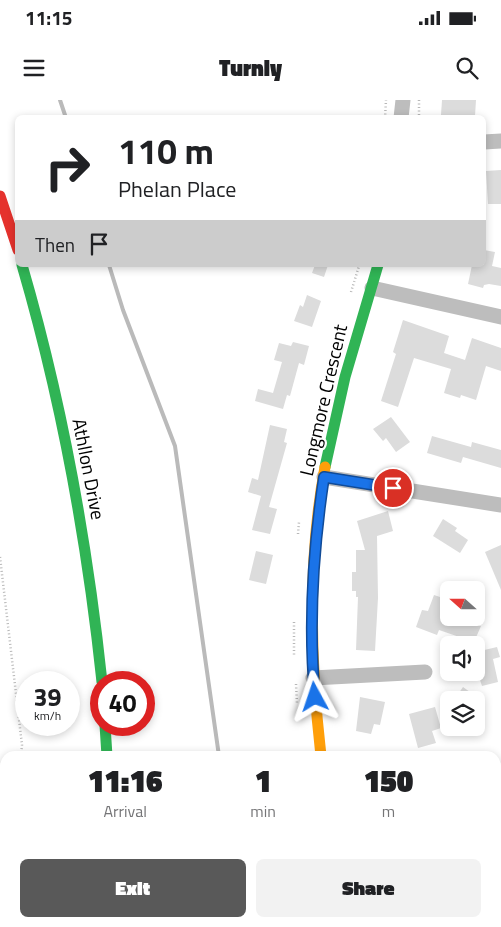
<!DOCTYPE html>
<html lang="en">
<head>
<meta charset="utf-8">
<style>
	:root { --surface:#fff; --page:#f2f2f2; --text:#202124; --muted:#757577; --accent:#595959 }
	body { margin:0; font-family:"Titillium Web",sans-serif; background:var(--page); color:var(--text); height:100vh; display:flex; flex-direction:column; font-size:19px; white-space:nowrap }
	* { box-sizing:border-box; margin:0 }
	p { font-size:16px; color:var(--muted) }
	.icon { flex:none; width:28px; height:28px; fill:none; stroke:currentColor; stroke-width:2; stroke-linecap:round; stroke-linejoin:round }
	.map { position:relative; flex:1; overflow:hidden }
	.details { position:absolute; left:0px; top:651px; width:501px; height:176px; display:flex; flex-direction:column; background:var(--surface); border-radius:15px 15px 0 0; box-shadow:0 2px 8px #0003 }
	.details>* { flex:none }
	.top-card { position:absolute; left:15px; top:15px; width:471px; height:152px; border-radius:8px; box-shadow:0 2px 8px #0003; background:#fff; color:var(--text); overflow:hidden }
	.needle { width:32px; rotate:291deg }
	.buttons { position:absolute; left:440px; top:481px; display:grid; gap:10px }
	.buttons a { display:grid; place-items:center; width:45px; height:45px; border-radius:8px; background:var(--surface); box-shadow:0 2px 8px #0003; font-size:25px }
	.speed { position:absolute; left:15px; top:571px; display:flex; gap:10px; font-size:25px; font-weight:700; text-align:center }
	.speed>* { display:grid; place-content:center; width:65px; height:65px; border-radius:50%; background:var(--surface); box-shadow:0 2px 8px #0003; line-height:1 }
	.speed small { font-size:12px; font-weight:400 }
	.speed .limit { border:8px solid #d22; background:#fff; color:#111 }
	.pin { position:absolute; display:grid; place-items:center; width:42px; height:42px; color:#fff; margin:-21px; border:2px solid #fff; border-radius:50%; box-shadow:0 1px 5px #0007 }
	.me { position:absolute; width:55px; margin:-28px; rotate:355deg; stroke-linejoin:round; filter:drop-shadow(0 0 4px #0008) }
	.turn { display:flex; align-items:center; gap:18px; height:105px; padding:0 20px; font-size:22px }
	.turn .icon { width:65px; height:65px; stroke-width:2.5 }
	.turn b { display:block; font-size:35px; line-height:42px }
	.then { display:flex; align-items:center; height:48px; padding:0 20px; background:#0003; gap:10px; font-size:19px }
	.eta { display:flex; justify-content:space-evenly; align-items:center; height:85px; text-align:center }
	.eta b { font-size:30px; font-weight:800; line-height:35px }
	.button { display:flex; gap:10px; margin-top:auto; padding:10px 20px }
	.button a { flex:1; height:58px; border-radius:8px; background:var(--accent); color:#fff; font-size:20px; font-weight:800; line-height:58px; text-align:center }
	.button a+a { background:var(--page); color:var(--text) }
	.status { display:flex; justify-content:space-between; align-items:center; height:35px; padding:0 25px; background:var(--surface); direction:ltr }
	.status svg { height:14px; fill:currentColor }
	header { display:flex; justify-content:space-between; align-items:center; height:65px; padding:0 20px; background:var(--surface); font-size:22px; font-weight:800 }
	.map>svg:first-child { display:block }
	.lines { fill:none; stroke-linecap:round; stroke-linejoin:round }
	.stream { stroke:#bababa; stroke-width:4 }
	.building { fill:#dcdcdc }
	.path { stroke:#b8b8b8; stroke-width:2.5; stroke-dasharray:1 2.5; stroke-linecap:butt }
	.street { stroke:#bdbdbd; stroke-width:15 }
	.fast { stroke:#30b455; stroke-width:11 }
	.slow { stroke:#ff9f0a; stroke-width:11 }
	.jam { stroke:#e5322d; stroke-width:11 }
	.route-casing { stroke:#114b97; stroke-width:12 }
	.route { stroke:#1a73e8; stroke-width:9 }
	.labels { text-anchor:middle; stroke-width:4.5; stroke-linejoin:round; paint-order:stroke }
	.street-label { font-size:19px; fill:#000; stroke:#fff }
</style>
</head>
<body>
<div class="status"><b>11:15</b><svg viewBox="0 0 49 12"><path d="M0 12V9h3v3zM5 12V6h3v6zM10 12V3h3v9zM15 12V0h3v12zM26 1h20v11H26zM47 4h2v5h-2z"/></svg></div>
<header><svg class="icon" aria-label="menu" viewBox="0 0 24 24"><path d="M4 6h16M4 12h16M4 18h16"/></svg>Turnly<svg class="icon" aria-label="search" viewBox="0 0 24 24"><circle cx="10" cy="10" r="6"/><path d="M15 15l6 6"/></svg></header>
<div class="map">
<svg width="501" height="827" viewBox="0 0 501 827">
	<rect width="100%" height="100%" fill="#fff"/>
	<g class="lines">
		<g class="stream">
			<path d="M60,0l6,18"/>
			<path d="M109,165l14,45 52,136 44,310"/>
			<path d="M217,827v-5"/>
		</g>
	</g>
	<g class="building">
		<path d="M442,0h34l-1,16 -34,-1z"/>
		<path d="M501,70v34h-13l-2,-33z"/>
		<path d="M484,150l11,2 -3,14 9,2v18l-12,-2 -5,1 -1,3 -15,-4 4,-19h12z"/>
		<path d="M315,165h13l-4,12 -12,-4z"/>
		<path d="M307,195l14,6 -9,26 -18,-6 6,-16 3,2z"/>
		<path d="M403,220l46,16 -5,17 21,7 7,-22 29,10v23l-15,-5 -10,34 -15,-5 -1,3 -16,-5 7,-24 -37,-11 -16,49 -17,-6 15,-47 -3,-2z"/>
		<path d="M293,242l16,4 -5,19 -5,-2 -9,33 -3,-1 -4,14 -28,-8 3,-12 15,4 9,-31 -8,-2 5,-17 12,3z"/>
		<path d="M391,317l19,25 -14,10 -10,-14 -3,3 -10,-12z"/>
		<path d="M270,325l17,4 -3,13 3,1 -18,64 8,2 -7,25 -18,-4 9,-34 -13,-4 4,-14 6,2z"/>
		<path d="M432,336l39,11 1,-5 29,8v18l-38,-11 -2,6 -34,-10z"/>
		<path d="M388,411l5,20 -16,5 1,62 -3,53 -19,-1 2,-53h-2v-6h-4v-19h4v-22h9l-8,-29z"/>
		<path d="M443,419l14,9 -2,3 13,9 -8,13 -27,-17z"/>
		<path d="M501,445v45l-16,-38z"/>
		<path d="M256,451l17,4 -7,29 -17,-4z"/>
		<path d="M434,495l15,5 -6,18h17l21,8 -7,16 -35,-12 -2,5 -21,-8 6,-17 6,1z"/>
		<path d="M497,547l3,10 -7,2 5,23 -16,4 -6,-18v-16z"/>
		<path d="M463,587l18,13h-27z"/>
		<path d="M360,597l25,5 -5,23 -6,-1 -3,10 -15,-3z"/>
		<path d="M435,607l6,21 -9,3 4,12 -18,5 -9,-34z"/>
	</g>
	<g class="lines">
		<g class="path">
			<path d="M419,0v18"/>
			<path d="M385,18l1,-18"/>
			<path d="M351,192l8,-26"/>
			<path d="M298,434l1,-12"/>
			<path d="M0,457l22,188 -1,11"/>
			<path d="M294,522v34"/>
			<path d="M296,584l1,20"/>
			<path d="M0,690h5"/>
			<path d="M0,820l7,6"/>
			<path d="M351,822v5"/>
			<path d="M307,827l1,-5"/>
		</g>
		<g class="street">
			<path d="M401,18l2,-18"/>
			<path d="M484,42l17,-1"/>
			<path d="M372,188l129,29"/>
			<path d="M324,377l177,28"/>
			<path d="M313,578l112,-6"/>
			<path d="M496,758l5,-1"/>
			<path d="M328,827l1,-5"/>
		</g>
		<g class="fast">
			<path d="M22,165c40,137 65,275 80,417"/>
			<path d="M325,367l20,-90 33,-112"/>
			<path d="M105,625l2,31"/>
		</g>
		<g class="slow">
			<path d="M321,656c-11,-96 -14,-194 4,-289"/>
			<path d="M100,827l1,-5"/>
		</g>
		<path class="jam" d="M0,96l18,54"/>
	</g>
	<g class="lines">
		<defs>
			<path id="route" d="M315,597c-7,-74 -2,-147 9,-220l69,11"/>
		</defs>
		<use href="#route" class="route-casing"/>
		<use href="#route" class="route"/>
	</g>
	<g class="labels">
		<g class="street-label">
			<text transform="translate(323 300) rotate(-77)" y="7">Longmore Crescent</text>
			<text transform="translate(89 369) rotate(79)" y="7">Athllon Drive</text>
		</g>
	</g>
</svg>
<div class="buttons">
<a><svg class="needle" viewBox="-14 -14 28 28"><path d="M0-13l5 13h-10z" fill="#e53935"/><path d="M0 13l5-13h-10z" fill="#757577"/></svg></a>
<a><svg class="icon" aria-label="sound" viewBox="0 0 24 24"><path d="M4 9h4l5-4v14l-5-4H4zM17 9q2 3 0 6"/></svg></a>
<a><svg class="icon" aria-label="layers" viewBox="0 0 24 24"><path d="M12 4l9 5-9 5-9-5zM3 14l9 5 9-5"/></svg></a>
</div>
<div class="speed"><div>39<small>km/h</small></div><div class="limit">40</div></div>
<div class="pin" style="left:393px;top:388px;background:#d93025"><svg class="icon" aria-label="arrive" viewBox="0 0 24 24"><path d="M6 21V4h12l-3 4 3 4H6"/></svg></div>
<svg class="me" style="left:315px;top:597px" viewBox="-20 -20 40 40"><path d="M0-17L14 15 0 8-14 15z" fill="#1a73e8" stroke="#fff" stroke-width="4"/></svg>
<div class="top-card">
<div class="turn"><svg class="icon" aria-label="right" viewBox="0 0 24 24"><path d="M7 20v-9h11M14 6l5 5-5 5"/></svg><div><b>110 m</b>Phelan Place</div></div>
<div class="then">Then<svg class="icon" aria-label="arrive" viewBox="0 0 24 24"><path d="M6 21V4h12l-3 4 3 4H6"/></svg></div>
</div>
<section class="details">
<div class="eta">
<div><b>11:16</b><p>Arrival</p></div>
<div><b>1</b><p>min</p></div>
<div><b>150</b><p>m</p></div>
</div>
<div class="button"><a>Exit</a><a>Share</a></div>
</section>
</div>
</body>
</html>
